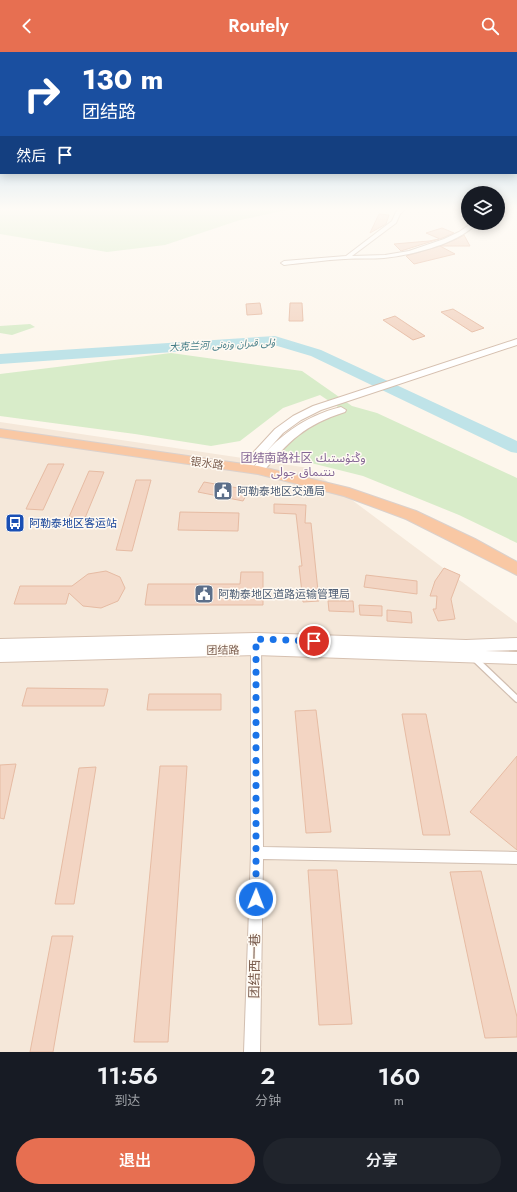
<!DOCTYPE html>
<html lang="zh">
<head>
<meta charset="utf-8">
<style>
	:root { --surface:#171b24; --page:#20242c; --text:#f1f3f6; --muted:#9ea1a6; --accent:#e76f51 }
	body { margin:0; font-family:Jost,"Noto Sans Arabic","Noto Sans SC",sans-serif; background:var(--page); color:var(--text); height:100vh; display:flex; flex-direction:column; font-size:15px; white-space:nowrap }
	* { box-sizing:border-box; margin:0 }
	p { font-size:13px; color:var(--muted) }
	.icon { flex:none; width:22px; height:22px; fill:none; stroke:currentColor; stroke-width:2; stroke-linecap:round; stroke-linejoin:round }
	.map { position:relative; height:1000px; overflow:hidden }
	.sheet { display:flex; flex-direction:column; background:var(--surface); flex:1 }
	.sheet>* { flex:none }
	.guide { position:absolute; left:0px; top:0px; width:517px; height:122px; box-shadow:0 2px 10px #0003; background:#1a4fa0; color:#fff; overflow:hidden }
	.controls { position:absolute; left:461px; top:134px; display:grid; gap:8px }
	.controls a { display:grid; place-items:center; width:44px; height:44px; border-radius:50%; background:var(--surface); box-shadow:0 2px 10px #0003; font-size:20px }
	.pin { position:absolute; display:grid; place-items:center; width:34px; height:34px; color:#fff; margin:-17px; border:2px solid #fff; border-radius:50%; box-shadow:0 1px 4px #0007 }
	.me { position:absolute; width:44px; margin:-22px; rotate:1deg; stroke-linejoin:round; filter:drop-shadow(0 0 3px #0008) }
	.turn { display:flex; align-items:center; gap:14px; height:84px; padding:0 16px; font-size:18px }
	.turn .icon { width:52px; height:52px; stroke-width:2.5 }
	.turn b { display:block; font-size:28px; line-height:34px }
	.then { display:flex; align-items:center; height:38px; padding:0 16px; background:#0003; gap:8px; font-size:15px }
	.eta { display:flex; justify-content:space-evenly; align-items:center; height:68px; text-align:center }
	.eta b { font-size:24px; font-weight:600; line-height:28px }
	.cta { display:flex; gap:8px; margin-top:auto; padding:8px 16px }
	.cta a { flex:1; height:46px; border-radius:24px; background:var(--accent); color:#fff; font-size:16px; font-weight:600; line-height:46px; text-align:center }
	.cta a+a { background:var(--page); color:var(--text) }
	header { display:flex; justify-content:space-between; align-items:center; height:52px; padding:0 16px; background:var(--accent); color:#fff; font-size:18px; font-weight:600 }
	.map>svg:first-child { display:block }
	.residential { fill:#f5e8da }
	.green { fill:#d8ecc9 }
	.lines { fill:none; stroke-linecap:round; stroke-linejoin:round }
	.river { fill:#bfe3e8; fill-rule:evenodd }
	.building { fill:#f3d5c3; stroke:#e6bba3 }
	.service-casing { stroke:#d1beb0; stroke-width:8 }
	.minor-casing { stroke:#d1beb0; stroke-width:2 }
	.secondary-casing { stroke:#d6c0b0; stroke-width:2 }
	.trunk-casing { stroke:#dad1cd; stroke-width:2 }
	.service { stroke:#fff; stroke-width:5.5 }
	.minor { fill:#fff; fill-rule:evenodd }
	.secondary { fill:#fff; fill-rule:evenodd }
	.trunk { fill:#f9c8a4; fill-rule:evenodd }
	.route { stroke:#1a73e8; stroke-width:7; stroke-dasharray:0 12.6 }
	.labels { text-anchor:middle; stroke-width:3; stroke-linejoin:round; paint-order:stroke }
	.far-water-label { font-size:10px; font-style:italic; fill:#437c86; stroke:#fffaf3 }
	.street-label { font-size:11px; fill:#7a5c4d; stroke:#fffaf3 }
	.service-label { font-size:11px; fill:#4e5e75; stroke:#fffaf3; text-anchor:start }
	.transit-label { font-size:11px; fill:#164399; stroke:#fffaf3; text-anchor:start }
	.neighbourhood-label { font-size:12px; fill:#846695; stroke:#fffaf3 }
	.near-street-label { font-size:13px; fill:#7a5c4d; stroke:#fffaf3 }
</style>
</head>
<body>
<header><svg class="icon" aria-label="back" viewBox="0 0 24 24"><path d="M15 5l-7 7 7 7"/></svg>Routely<svg class="icon" aria-label="search" viewBox="0 0 24 24"><circle cx="10" cy="10" r="6"/><path d="M15 15l6 6"/></svg></header>
<div class="map">
<svg width="517" height="1000" viewBox="0 0 517 1000">
	<rect width="100%" height="100%" fill="#fdf6ec"/>
	<path class="residential" d="M0,370l309,46 208,155v429h-517z"/>
	<g class="green">
		<path d="M0,156h297l-57,12 -75,25 -58,7 -107,-18z"/>
		<path d="M30,272l5,3 -23,8 -12,-2v-7z"/>
		<path d="M171,301l131,18 50,35 25,7 140,65v65l-58,-28 -96,-39 -80,-20 -2,-5 27,-24 36,-16 -24,-16 -37,13 -43,33 -29,5 -76,-12 -135,-18v-42z"/>
	</g>
	<g class="lines">
		<path class="river" d="M275,284l46,14 196,91v12l-6,-1 -200,-96 -37,-11 -274,19v-10z"/>
	</g>
	<g class="building">
		<path d="M498,156h15l-15,15z"/>
		<path d="M379,162l10,1 -3,9 -16,9z"/>
		<path d="M442,176l12,5 -14,6 -14,-6z"/>
		<path d="M464,183l6,11h-30l19,-8z"/>
		<path d="M439,187l-38,12 -7,-7 35,-3z"/>
		<path d="M440,194l15,8 -41,10 -8,-8z"/>
		<path d="M260,251l2,11 -15,1 -1,-11z"/>
		<path d="M290,251h12l1,18h-14z"/>
		<path d="M453,257l31,19 -12,4 -31,-20z"/>
		<path d="M395,264l30,20 -12,4 -30,-20z"/>
		<path d="M48,412h16l-21,46 -17,-1z"/>
		<path d="M89,419l15,1 -19,46 -16,-1z"/>
		<path d="M136,428h15l-19,71 -16,-1z"/>
		<path d="M204,430l45,8 -6,11 -45,-9z"/>
		<path d="M274,452l32,1 -1,18h6l8,78 -16,1 -4,-36h3l-6,-52 -22,-1z"/>
		<path d="M180,460l59,1 -1,18 -60,-1z"/>
		<path d="M444,516l16,7 -9,24 4,20 -17,2 -5,-12h3l1,-13h-7l5,-15z"/>
		<path d="M106,519l14,6 5,11 -7,13 -17,7 -18,-2 -14,-13 -3,11h-52l6,-18h52l16,-12z"/>
		<path d="M241,520h22v33h-118l3,-21h92z"/>
		<path d="M366,523l51,6v13l-53,-7z"/>
		<path d="M328,549h25l1,11 -25,-1z"/>
		<path d="M359,553l23,1v10l-22,-1z"/>
		<path d="M387,558l24,2 1,11 -25,-2z"/>
		<path d="M27,636l81,1 -4,17h-82z"/>
		<path d="M149,642h72v16h-74z"/>
		<path d="M316,658l15,122 -25,1 -11,-122z"/>
		<path d="M402,662h24l24,121h-27z"/>
		<path d="M517,704v94l-47,-38z"/>
		<path d="M16,712l-12,55 -4,-1v-53z"/>
		<path d="M160,714h27l-19,276h-34z"/>
		<path d="M96,715l-22,137h-19l24,-136z"/>
		<path d="M308,818h29l15,154 -33,1z"/>
		<path d="M481,819l36,146v20l-32,1 -35,-166z"/>
		<path d="M52,884h21l-20,116h-23z"/>
	</g>
	<g class="lines">
		<defs>
			<path id="service" d="M476,608l41,39"/>
			<g id="minor">
				<path d="M401,156h5l-6,6 -4,9 -44,33 33,-1 24,-4 35,-12 15,-7 13,-9h5c-19,21 -65,32 -93,35 -13,1 -26,0 -39,1 -20,1 -41,4 -61,6l-3,-2 3,-2 62,-5 46,-35 4,-9z"/>
				<path d="M256,586l4,1 1,3 2,205 254,5v12l-254,-5 -3,193h-16l7,-199v-211l1,-3z"/>
			</g>
			<g id="secondary">
				<path d="M517,287v6l-196,65 -20,10 -18,13 -34,38h-8l-2,-3 36,-39 18,-13 20,-10z"/>
				<path d="M341,355l5,3 -1,2c-41,13 -56,29 -83,61h-8l-2,-3c21,-31 52,-54 89,-63z"/>
				<path d="M256,581l210,7 51,-2v12l-32,1 32,1v12l-261,-9 -256,7v-23z"/>
			</g>
			<path id="trunk" d="M0,377l258,37 91,22 67,23 59,28 42,23v13l-111,-56 -62,-23 -86,-22 -258,-37z"/>
		</defs>
		<use href="#service" class="service-casing"/>
		<use href="#minor" class="minor-casing"/>
		<use href="#secondary" class="secondary-casing"/>
		<use href="#trunk" class="trunk-casing"/>
		<use href="#service" class="service"/>
		<use href="#minor" class="minor"/>
		<use href="#secondary" class="secondary"/>
		<use href="#trunk" class="trunk"/>
	</g>
	<linearGradient id="sky" x2="0" y2="1"><stop stop-color="#97c7e8"/><stop offset="0.53" stop-color="#fefbf6"/><stop offset="1" stop-color="#fefbf6" stop-opacity="0"/></linearGradient>
	<rect width="517" height="296" fill="url(#sky)"/>
	<g class="lines">
		<path class="route" d="M256,847v-260l58,2"/>
	</g>
	<defs>
		<symbol id="civic-square" viewBox="-11 -11 22 22"><rect x="-9" y="-9" width="18" height="18" rx="4" fill="#5c6f8a" stroke="#fffaf3"/><path d="M-.6-6.5H3V-4.5H.6V-3L4-1V1h2V6H-6V1h2V-1L-.6-3ZM-1.2 2.5V6h2.4V2.5Z" fill="#fff"/></symbol>
		<symbol id="bus-square" viewBox="-11 -11 22 22"><rect x="-9" y="-9" width="18" height="18" rx="4" fill="#1a4fb4" stroke="#fffaf3"/><path d="M-5-6H5V4H4V6H2V4H-2V6H-4V4H-5ZM-3.5-4V0h7V-4ZM-3.5 1.2v1.5H-2V1.2ZM2 1.2v1.5H3.5V1.2Z" fill="#fff"/></symbol>
	</defs>
	<g fill-rule="evenodd">
		<use href="#civic-square" x="212" y="428" width="22" height="22"/>
		<use href="#bus-square" x="4" y="460" width="22" height="22"/>
		<use href="#civic-square" x="193" y="531" width="22" height="22"/>
	</g>
	<g class="labels">
		<g class="far-water-label">
			<text transform="translate(222 292) rotate(-3)" y="4">大克兰河 ۇلى قىران وزەنى</text>
		</g>
		<g class="street-label">
			<text transform="translate(207 411) rotate(8)" y="4">银水路</text>
			<text transform="translate(223 598) rotate(-1)" y="4">团结路</text>
		</g>
		<g class="service-label">
			<text x="237" y="443">阿勒泰地区交通局</text>
			<text x="218" y="546">阿勒泰地区道路运输管理局</text>
		</g>
		<g class="transit-label">
			<text x="29" y="475">阿勒泰地区客运站</text>
		</g>
		<g class="neighbourhood-label">
			<text x="303" y="410">团结南路社区 وڭتۇستىك<tspan x="303" dy="14">ىنتىماق جولى</tspan></text>
		</g>
		<g class="near-street-label">
			<text transform="translate(254 914) rotate(-89)" y="5">团结西一巷</text>
		</g>
	</g>
</svg>
<div class="controls">
<a><svg class="icon" aria-label="layers" viewBox="0 0 24 24"><path d="M12 4l9 5-9 5-9-5zM3 14l9 5 9-5"/></svg></a>
</div>
<div class="pin" style="left:314px;top:589px;background:#d93025"><svg class="icon" aria-label="arrive" viewBox="0 0 24 24"><path d="M6 21V4h12l-3 4 3 4H6"/></svg></div>
<svg class="me" style="left:256px;top:847px" viewBox="-20 -20 40 40"><circle r="17" fill="#1a73e8" stroke="#fff" stroke-width="3"/><path d="M0-11L8 9 0 5-8 9z" fill="#fff"/></svg>
<div class="guide">
<div class="turn"><svg class="icon" aria-label="right" viewBox="0 0 24 24"><path d="M7 20v-9h11M14 6l5 5-5 5"/></svg><div><b>130 m</b>团结路</div></div>
<div class="then">然后<svg class="icon" aria-label="arrive" viewBox="0 0 24 24"><path d="M6 21V4h12l-3 4 3 4H6"/></svg></div>
</div>
</div>
<section class="sheet">
<div class="eta">
<div><b>11:56</b><p>到达</p></div>
<div><b>2</b><p>分钟</p></div>
<div><b>160</b><p>m</p></div>
</div>
<div class="cta"><a>退出</a><a>分享</a></div>
</section>
</body>
</html>
